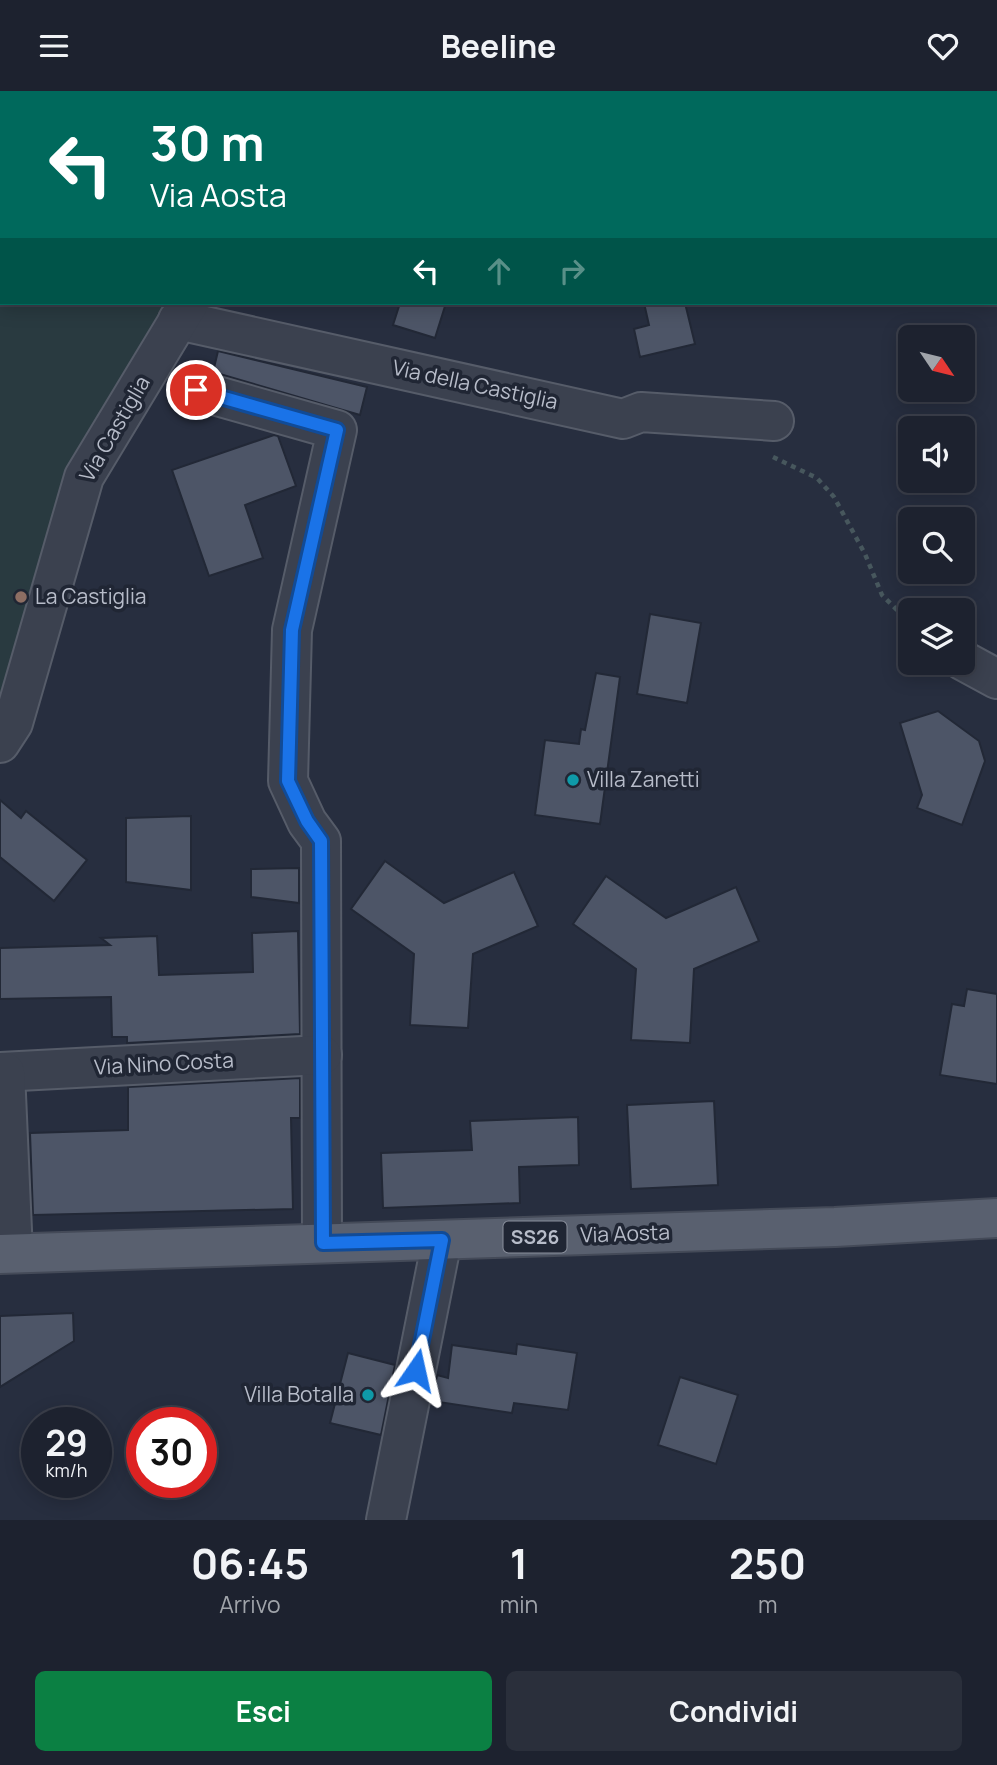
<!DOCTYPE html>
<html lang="it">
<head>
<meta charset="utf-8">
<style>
	:root { --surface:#1d222f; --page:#2a2f3b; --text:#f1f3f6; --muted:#a0a4aa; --line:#3b3f4b; --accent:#0b8043 }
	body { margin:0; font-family:Manrope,sans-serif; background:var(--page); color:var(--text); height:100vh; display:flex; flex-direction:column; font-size:26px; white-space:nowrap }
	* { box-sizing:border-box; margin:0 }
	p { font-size:23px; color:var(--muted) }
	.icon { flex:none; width:38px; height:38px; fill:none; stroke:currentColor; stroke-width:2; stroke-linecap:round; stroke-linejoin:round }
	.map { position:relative; height:1429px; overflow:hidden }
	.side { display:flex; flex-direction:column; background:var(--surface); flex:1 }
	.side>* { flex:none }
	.top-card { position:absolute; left:0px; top:0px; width:998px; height:214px; box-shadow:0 4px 18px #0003,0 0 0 2px var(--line); background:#00695c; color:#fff; overflow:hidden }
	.needle { width:46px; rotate:125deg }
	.controls { position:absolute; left:898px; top:234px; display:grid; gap:14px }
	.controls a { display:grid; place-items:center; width:77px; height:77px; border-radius:10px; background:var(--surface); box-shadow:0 4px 18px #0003,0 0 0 2px var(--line); font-size:35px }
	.speed { position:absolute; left:21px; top:1316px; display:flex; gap:14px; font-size:35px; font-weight:700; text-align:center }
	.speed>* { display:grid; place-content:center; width:91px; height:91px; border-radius:50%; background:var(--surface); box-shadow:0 4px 18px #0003,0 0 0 2px var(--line); line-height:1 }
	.speed small { font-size:18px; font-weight:400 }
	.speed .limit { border:10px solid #d22; background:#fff; color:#111 }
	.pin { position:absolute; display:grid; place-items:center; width:60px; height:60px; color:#fff; margin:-30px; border:4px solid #fff; border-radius:50%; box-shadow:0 2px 7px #0007 }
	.me { position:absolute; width:77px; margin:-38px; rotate:11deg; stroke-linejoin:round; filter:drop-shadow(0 0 5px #0008) }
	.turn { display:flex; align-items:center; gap:24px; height:147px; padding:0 35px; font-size:32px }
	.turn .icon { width:91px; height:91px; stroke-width:2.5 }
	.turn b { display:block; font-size:49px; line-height:60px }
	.lanes { display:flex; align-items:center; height:66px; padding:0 35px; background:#0003; justify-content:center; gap:35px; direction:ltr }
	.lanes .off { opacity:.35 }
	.eta { display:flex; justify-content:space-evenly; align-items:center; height:119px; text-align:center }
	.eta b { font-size:42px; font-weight:700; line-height:49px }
	.action { display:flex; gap:14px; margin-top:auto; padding:14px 35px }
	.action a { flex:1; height:80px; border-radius:10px; background:var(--accent); color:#fff; font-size:28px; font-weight:700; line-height:80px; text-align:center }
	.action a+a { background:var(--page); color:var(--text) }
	header { display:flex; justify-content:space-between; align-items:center; height:91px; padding:0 35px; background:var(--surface); font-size:32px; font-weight:700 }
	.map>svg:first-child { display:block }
	.green { fill:#293a40 }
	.building { fill:#4d5567; stroke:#222836; stroke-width:2 }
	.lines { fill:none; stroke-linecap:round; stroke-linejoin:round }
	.minor-casing { stroke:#565c69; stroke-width:42 }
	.major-casing { stroke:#444a58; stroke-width:42 }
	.path { stroke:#47575d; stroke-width:4.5; stroke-dasharray:5 5; stroke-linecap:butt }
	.minor { stroke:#3b414f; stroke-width:38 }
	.major { stroke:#59606f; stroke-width:38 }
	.route-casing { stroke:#114b97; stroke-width:18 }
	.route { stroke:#1a73e8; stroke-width:12 }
	.education-dot { fill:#8d6e63; stroke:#202634; stroke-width:2.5 }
	.culture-dot { fill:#0f9aa8; stroke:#202634; stroke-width:2.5 }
	.labels { text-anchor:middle; stroke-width:7; stroke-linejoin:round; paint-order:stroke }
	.shield { fill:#202634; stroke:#8a8f9c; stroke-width:2 }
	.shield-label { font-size:19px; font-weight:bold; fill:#b7bcc9 }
	.street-label { font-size:21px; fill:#b7bcc9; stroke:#202634 }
	.poi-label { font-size:21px; fill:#b7bcc9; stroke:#202634; text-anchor:start }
</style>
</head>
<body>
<header><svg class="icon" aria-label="menu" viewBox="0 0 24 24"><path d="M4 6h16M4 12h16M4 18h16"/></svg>Beeline<svg class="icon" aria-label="heart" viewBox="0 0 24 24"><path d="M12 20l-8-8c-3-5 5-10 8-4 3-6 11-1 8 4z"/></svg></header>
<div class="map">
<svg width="997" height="1429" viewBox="0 0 997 1429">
	<rect width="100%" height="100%" fill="#272e3f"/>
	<path class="green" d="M0,0h286l-284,2v210h180l-104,173 -78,252z"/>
	<g class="building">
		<path d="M400,212h46l-11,35 -42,-13z"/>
		<path d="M644,212h41l10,41 -55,13 -6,-28 15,-4z"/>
		<path d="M218,260l149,36 -7,28 -147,-43z"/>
		<path d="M274,344l4,1 18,50 -51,19 18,53 -54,18 -37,-106z"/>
		<path d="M650,523l51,9 -14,80 -50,-9z"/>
		<path d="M596,582l24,4 -20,147 -65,-9 10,-75 34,4 2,-15 4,1z"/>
		<path d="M938,620l41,30 6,20 -23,64 -45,-17 5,-13 -22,-72z"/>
		<path d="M0,709l21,18 5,-7 61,49 -33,41 -54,-44z"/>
		<path d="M191,725v74l-65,-8v-64z"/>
		<path d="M385,770l59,42 70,-31 24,54 -65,28 -5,74 -58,-3 4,-71 -63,-45z"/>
		<path d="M299,777v35l-48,-6v-28z"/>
		<path d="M606,785l60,42 70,-31 23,54 -65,28 -4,74 -59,-3 5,-71 -63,-45z"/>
		<path d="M298,840l2,103 -173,9v-6h-15l-1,-40 -111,2v-51l110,-3 -9,-7 56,-2 2,39 94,-3 -1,-39z"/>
		<path d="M967,898l30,5v90l-57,-9 12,-71 12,2z"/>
		<path d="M300,987v40h-9l2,91 -260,6 -3,-82 98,-3v-43z"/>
		<path d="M714,1010l4,84 -87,4 -4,-84z"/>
		<path d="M578,1026l1,48 -60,2 1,36 -137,5 -2,-55 91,-3 -2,-29z"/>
		<path d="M73,1222l1,28 -74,46v-71z"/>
		<path d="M517,1253l60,9 -9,57 -54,-7 -2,10 -80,-12 5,-26 11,3 4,-33 64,9z"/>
		<path d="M348,1262l47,12 -14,70 -51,-12z"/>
		<path d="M680,1286l58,18 -22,69 -58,-19z"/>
	</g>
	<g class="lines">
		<defs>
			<g id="minor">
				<path d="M291,2l1,-2"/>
				<path d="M996,50h1"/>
				<path d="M178,229l445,99 18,-7 133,9"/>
				<path d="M196,299l141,40 -45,200 -4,151 19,41 14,19 1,402"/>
				<path d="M962,569l35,19"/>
				<path d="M0,652l13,-20 71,-246 105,-174"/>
				<path d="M0,981l322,-17"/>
				<path d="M5,981l8,181"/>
				<path d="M386,1429l56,-280"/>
			</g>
			<path id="major" d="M0,1163l835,-27 162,-9"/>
		</defs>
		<use href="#minor" class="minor-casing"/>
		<use href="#major" class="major-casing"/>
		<path class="path" d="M773,366l44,21 17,19 31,57 17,41 28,28"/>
		<use href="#minor" class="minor"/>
		<use href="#major" class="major"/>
	</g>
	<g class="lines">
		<defs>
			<path id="route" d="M196,299l141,40 -45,200 -4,151 19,40 14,20 2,402 119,-3 -26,130"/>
		</defs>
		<use href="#route" class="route-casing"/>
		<use href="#route" class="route"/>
	</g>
	<circle class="education-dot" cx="21" cy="506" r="7"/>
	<g class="culture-dot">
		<circle cx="573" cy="689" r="7"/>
		<circle cx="368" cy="1304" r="7"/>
	</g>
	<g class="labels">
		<rect class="shield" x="503.5" y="1130.5" width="63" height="31" rx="5"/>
		<g class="shield-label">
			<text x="535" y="1153">SS26</text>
		</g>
		<g class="street-label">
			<text transform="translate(475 294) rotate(12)" y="7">Via della Castiglia</text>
			<text transform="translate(115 338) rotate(-60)" y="7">Via Castiglia</text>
			<text transform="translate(164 973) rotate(-3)" y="7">Via Nino Costa</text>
			<text transform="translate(625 1143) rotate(-2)" y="7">Via Aosta</text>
		</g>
		<g class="poi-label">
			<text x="35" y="513">La Castiglia</text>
			<text x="587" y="696">Villa Zanetti</text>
			<text x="354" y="1311" text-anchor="end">Villa Botalla</text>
		</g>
	</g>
</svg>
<div class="controls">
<a><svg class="needle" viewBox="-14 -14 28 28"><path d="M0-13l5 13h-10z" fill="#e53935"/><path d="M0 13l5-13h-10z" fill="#a0a4aa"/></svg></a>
<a><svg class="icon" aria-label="sound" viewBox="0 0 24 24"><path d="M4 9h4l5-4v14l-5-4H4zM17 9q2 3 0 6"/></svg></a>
<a><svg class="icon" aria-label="search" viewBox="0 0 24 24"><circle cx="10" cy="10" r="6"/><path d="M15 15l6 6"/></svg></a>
<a><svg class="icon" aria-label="layers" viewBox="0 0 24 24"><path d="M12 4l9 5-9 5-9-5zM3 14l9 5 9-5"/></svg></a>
</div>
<div class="speed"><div>29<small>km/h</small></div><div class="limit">30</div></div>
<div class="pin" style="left:196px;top:299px;background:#d93025"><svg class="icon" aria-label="arrive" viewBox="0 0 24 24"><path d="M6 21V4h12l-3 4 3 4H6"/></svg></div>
<svg class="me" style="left:416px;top:1279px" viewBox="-20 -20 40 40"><path d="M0-17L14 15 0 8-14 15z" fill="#1a73e8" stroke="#fff" stroke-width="4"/></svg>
<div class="top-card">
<div class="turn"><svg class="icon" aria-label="left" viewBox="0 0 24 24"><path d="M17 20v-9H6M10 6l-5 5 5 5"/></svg><div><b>30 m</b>Via Aosta</div></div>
<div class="lanes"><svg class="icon" aria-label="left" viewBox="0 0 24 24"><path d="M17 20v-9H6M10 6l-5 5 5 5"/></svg><svg class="icon off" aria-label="ahead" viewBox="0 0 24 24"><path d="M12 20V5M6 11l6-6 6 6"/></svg><svg class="icon off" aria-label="right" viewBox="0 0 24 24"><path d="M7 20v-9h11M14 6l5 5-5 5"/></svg></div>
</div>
</div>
<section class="side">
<div class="eta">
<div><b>06:45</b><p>Arrivo</p></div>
<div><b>1</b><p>min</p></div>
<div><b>250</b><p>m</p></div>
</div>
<div class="action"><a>Esci</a><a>Condividi</a></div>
</section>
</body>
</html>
